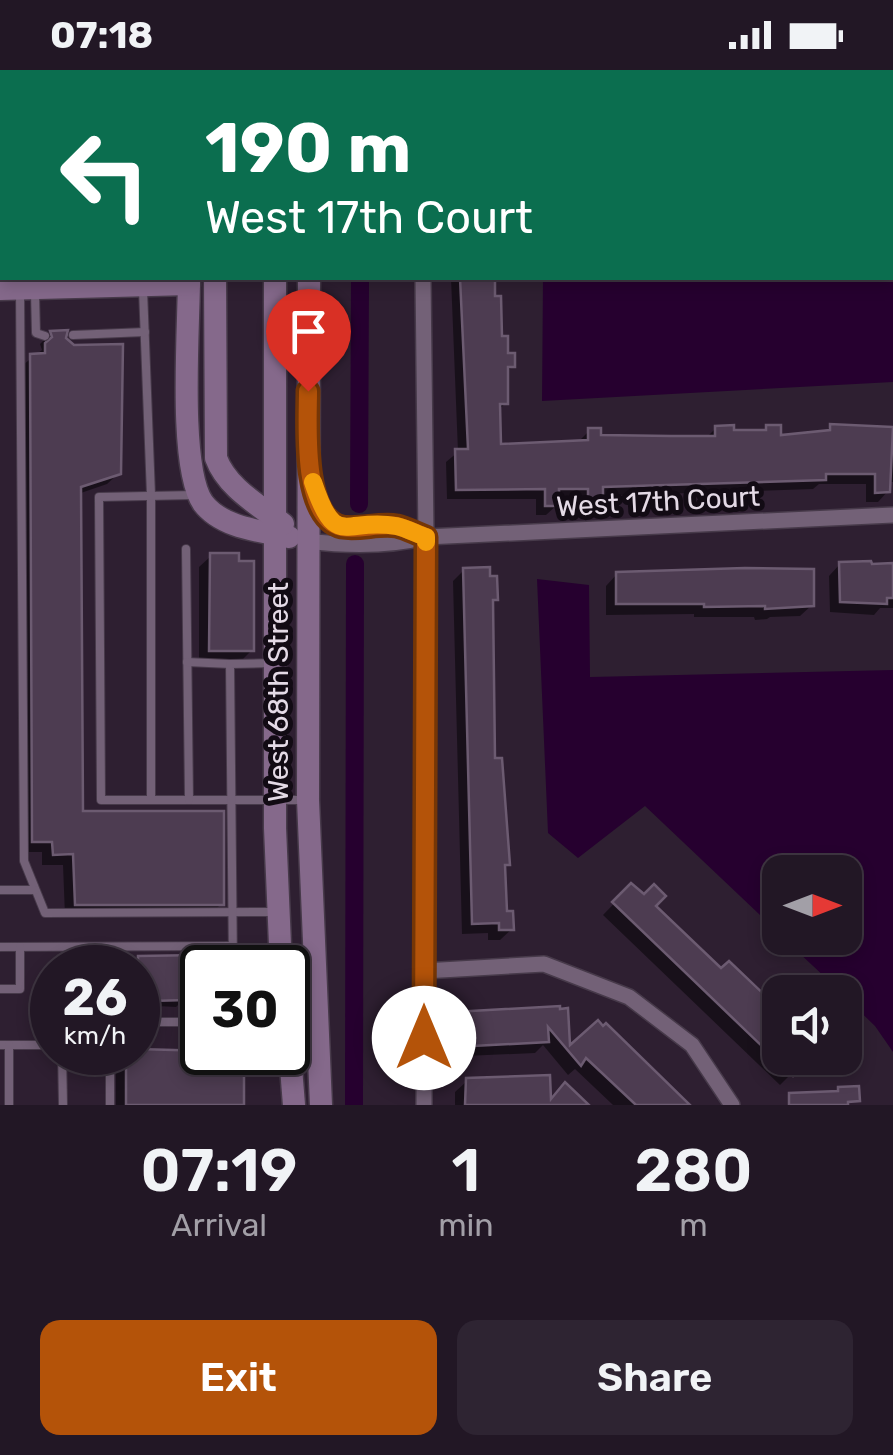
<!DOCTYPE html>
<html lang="en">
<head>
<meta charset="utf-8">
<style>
	:root { --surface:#221725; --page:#2e2432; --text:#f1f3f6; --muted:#a29fa7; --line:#3f3642; --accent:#b45309 }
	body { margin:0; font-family:Rubik,sans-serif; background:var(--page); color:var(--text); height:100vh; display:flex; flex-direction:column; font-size:38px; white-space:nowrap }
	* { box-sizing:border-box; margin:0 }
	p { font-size:32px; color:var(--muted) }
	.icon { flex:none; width:55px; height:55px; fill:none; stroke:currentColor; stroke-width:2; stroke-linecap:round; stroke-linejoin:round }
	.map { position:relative; height:1035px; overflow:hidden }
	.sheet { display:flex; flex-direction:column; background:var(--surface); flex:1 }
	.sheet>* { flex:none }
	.hud { position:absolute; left:0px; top:0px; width:895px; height:210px; box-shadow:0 5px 15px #0003,0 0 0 2px var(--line); background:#0b6e4f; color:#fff; overflow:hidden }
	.needle { width:65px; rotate:90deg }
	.buttons { position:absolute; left:762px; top:785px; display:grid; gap:20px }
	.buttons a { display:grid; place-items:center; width:100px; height:100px; border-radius:20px; background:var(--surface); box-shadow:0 5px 15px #0003,0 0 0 2px var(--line); font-size:50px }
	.speed { position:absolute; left:30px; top:875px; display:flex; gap:20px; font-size:50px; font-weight:700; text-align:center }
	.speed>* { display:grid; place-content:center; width:130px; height:130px; border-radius:50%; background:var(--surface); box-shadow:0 5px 15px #0003,0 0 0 2px var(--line); line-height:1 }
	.speed small { font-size:25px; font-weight:400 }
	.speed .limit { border:5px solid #111; border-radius:15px; background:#fff; color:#111 }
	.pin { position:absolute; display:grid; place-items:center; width:85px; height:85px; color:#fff; margin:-102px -42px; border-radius:50% 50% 50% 0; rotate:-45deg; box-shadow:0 0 10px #0007 }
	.pin .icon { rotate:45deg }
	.me { position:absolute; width:110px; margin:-55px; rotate:0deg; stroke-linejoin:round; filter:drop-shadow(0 0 8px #0008) }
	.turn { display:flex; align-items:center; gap:35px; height:210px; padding:0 40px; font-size:45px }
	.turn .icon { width:130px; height:130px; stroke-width:2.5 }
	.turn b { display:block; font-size:70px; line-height:85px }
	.eta { display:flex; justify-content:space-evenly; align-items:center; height:170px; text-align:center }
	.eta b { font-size:60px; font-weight:600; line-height:70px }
	.action { display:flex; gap:20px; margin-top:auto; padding:20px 40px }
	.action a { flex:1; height:115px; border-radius:20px; background:var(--accent); color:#fff; font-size:40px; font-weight:600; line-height:115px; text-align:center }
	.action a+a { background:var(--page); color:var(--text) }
	.status { display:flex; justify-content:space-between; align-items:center; height:70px; padding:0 50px; background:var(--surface); direction:ltr }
	.status svg { height:28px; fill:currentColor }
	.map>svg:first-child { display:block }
	.water { fill:#26002f }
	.shadow { fill:#0007 }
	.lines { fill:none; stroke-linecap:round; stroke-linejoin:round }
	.canal { stroke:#26002f; stroke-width:18 }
	.building { fill:#4d3c51; stroke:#6c5b71; stroke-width:2.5 }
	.lane-casing { stroke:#473a4a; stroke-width:10 }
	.street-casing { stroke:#473a4a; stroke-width:18 }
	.secondary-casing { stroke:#473a4a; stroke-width:25 }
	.highway-casing { stroke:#473a4a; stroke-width:32 }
	.lane { stroke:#736177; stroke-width:8 }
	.street { stroke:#736177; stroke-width:15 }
	.secondary { stroke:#85698b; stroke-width:22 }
	.highway { stroke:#ae7cbb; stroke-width:30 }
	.route-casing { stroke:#753606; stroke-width:25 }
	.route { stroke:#b45309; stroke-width:18 }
	.slow { stroke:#f59e0b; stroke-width:18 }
	.labels { text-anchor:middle; stroke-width:10; stroke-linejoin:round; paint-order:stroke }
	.street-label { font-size:28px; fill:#e4dae6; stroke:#120b14 }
</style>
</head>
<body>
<div class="status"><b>07:18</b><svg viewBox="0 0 49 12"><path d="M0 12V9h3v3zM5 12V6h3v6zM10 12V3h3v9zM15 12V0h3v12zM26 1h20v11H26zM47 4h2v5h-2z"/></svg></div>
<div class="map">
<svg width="893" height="1035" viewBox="0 0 893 1035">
	<rect width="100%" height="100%" fill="#2e1f31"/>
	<g class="water">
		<path d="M545,0h348v312l-351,19 1,-123h349v-206z"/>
		<path d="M537,509l52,6 1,92 303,-7v382l-18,-26 -30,-29v-5h-4l-58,-54h62v-66h-65v62l-135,-128 -67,52 -30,-25z"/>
	</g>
	<g class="shadow">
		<path d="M0,0h35l-33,2v195z"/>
		<rect x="457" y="0" width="47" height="2"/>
		<path d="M451,208h43l-2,21 7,39 14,28 -8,7 1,30 -9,8 1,36 81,-6 10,-10 10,7h107l10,-10 16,5 31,-1 4,-4 12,10 45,-5 7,-7 21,4h41v52h-5v9l-10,11h-12v-18h-47l-6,5 -213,7v7l-10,10h-11v-15l-22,1v6l-11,10h-10v-16h-89l-1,-37 12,-10z"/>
		<path d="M51,263l13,6 55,134 -12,11 -29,10 3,319 140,91 -11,11 -145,1 -2,-51h-21v-13h-20l-3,-484 23,-18 -2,-6z"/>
		<path d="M211,486l26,8 15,86 -12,12h-41v-95z"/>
		<path d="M840,494l53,2v42h-13l-6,7 -44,-3 -1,-36z"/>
		<path d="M464,500l31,29 -5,5 2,157 15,103 -4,4 1,46 8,15 -12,11h-12v-7l-26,1 -9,-353z"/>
		<path d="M617,504l195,31 -12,11 -30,1 -3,2 -12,1 -1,-3h-60v-3l-88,1v-29z"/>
		<path d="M631,816l149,143v29h27l-27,27 -177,-170z"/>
		<path d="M198,887v37l-8,8h-9l-5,5 -38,-2v-37h-22l9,-9z"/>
		<path d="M557,938l11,42 30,-26 89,81h-74l-38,-36 -7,6 -25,-30 -8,8 -70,3 -6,6h-15v-36l11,-12z"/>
		<path d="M138,981h64l39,54h-125v-42l10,-11z"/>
		<path d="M467,1011l81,22 38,2h-131v-13z"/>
	</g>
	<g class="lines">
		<g class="canal">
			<path d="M360,2v-2"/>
			<path d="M359,434l1,-226"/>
			<path d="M354,1035l1,-541"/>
		</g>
	</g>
	<g class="building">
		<path d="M460,208h35v18h6l1,40h6v17h7v14h-7v37h-8l1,40 87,-4v-12h13v7l70,1h44v-10l19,-1v5h32v-5h15v10l49,-5v-6l63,3 -3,65 -15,1v-19h-49v6l-223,7v17h-15v-15h-29v17h-14v-17l-89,1 -1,-41h13z"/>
		<path d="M68,260l-2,8 8,7 49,-1 -2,130 -40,13 2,324h141v94h-149l-2,-51 -20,1 -1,-13h-20l-2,-488 15,-1v-10l7,-6 -2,-6z"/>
		<path d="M210,483h29v8h15v90h-45z"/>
		<path d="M871,491l1,3 21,-1v35h-6v6l-47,-2 -1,-40z"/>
		<path d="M490,497v9h7l1,24h-5l2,158h7l8,107h-5l2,46h6l1,19h-15v-7l-27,1 -9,-356z"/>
		<path d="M745,498l69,1v37l-49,3v-3l-61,1v-3h-88v-32z"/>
		<path d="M631,813l13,11 10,-10 12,12 -10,10 65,62 8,-7 43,41 -8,8 16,15v33h31l-18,18 -181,-174z"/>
		<path d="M200,885l1,40h-14v5l-36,1v-4h-13v-41z"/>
		<path d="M560,936v3l8,-1 2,37 28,-25 5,6 3,-3 84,82h-54l-50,-47 -5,8 -33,-39 1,15 -76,4v5l-18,1 -1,-40z"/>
		<path d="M138,979l106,3v53h-118v-53h12z"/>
		<path d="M550,1005l1,24 14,-17 24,23h-124l1,-27z"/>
		<path d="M859,1016l1,15 -12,1v3h-59v-12l49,-2v-4z"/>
	</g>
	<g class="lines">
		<defs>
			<g id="lane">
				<path d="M65,0h31"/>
				<path d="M105,0v2"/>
				<path d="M153,0v2"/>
				<path d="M20,219l4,572 21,52 228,-1"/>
				<path d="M143,220l8,205v305"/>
				<path d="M35,223l1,40 9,3"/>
				<path d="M73,265l72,-3"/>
				<path d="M195,425l-96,2 2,303h202"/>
				<path d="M186,479l3,251"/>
				<path d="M187,592l43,2"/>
				<path d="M0,820h35"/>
				<path d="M0,877l233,-1"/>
				<path d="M233,898l-3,-304 42,-1"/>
				<path d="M0,919h20v-42"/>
				<path d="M138,952h64"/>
				<path d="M0,975h52"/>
				<path d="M9,975v60"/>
				<path d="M62,982l1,53"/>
				<path d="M110,982v53"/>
			</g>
			<g id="street">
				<path d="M420,0v2"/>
				<path d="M423,208l3,259 -2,568"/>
				<path d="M313,414c22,65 31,34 82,42 10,1 21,8 31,11"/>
				<path d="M307,471c40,5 80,6 119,-4l467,-22"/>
				<path d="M424,901l120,-7 85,33 63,48 40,60"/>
			</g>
			<g id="secondary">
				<path d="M188,0v2"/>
				<path d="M215,0v2"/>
				<path d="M273,0v2"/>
				<path d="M310,2v-2"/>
				<path d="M189,208c0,47 -11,189 14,225 19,25 58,28 86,34"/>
				<path d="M215,208l1,180c11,30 43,47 67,66"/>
				<path d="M275,208v550l6,140"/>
				<path d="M309,208l-1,522 13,305"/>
				<path d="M0,219l189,-5"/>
				<path d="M288,960l6,75"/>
			</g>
			<path id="highway" d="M257,0l1,2"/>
		</defs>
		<use href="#lane" class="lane-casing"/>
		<use href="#street" class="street-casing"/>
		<use href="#secondary" class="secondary-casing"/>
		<use href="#highway" class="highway-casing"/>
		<use href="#lane" class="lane"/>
		<use href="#street" class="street"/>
		<use href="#secondary" class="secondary"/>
		<use href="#highway" class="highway"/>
	</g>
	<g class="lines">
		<defs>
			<path id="route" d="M308,321c0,31 -7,127 34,136 18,3 37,-4 55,-1 9,2 20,8 29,11l-2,501"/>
		</defs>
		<use href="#route" class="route-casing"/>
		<use href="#route" class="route"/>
		<path class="slow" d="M313,412c23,69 31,35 83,44 10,2 21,8 30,11v5"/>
	</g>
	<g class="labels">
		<g class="street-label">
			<text transform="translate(658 431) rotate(-3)" y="10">West 17th Court</text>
			<text transform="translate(278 622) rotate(-90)" y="10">West 68th Street</text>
		</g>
	</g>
</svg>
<div class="buttons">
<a><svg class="needle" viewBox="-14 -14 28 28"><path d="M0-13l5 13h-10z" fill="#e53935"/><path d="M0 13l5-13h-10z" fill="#a29fa7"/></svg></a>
<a><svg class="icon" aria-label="sound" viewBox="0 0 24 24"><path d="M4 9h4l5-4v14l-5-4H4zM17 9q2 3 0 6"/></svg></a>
</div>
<div class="speed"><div>26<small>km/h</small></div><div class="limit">30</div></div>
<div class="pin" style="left:308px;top:321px;background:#d93025"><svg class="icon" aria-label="arrive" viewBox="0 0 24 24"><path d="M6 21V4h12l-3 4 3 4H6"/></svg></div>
<svg class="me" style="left:424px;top:968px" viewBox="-20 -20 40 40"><circle r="19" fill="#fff"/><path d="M0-13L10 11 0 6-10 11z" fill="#b45309"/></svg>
<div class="hud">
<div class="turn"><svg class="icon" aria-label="left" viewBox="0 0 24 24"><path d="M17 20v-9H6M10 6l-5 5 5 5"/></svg><div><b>190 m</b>West 17th Court</div></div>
</div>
</div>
<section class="sheet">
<div class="eta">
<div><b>07:19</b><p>Arrival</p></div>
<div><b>1</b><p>min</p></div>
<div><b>280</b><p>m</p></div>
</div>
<div class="action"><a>Exit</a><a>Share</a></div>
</section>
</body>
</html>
